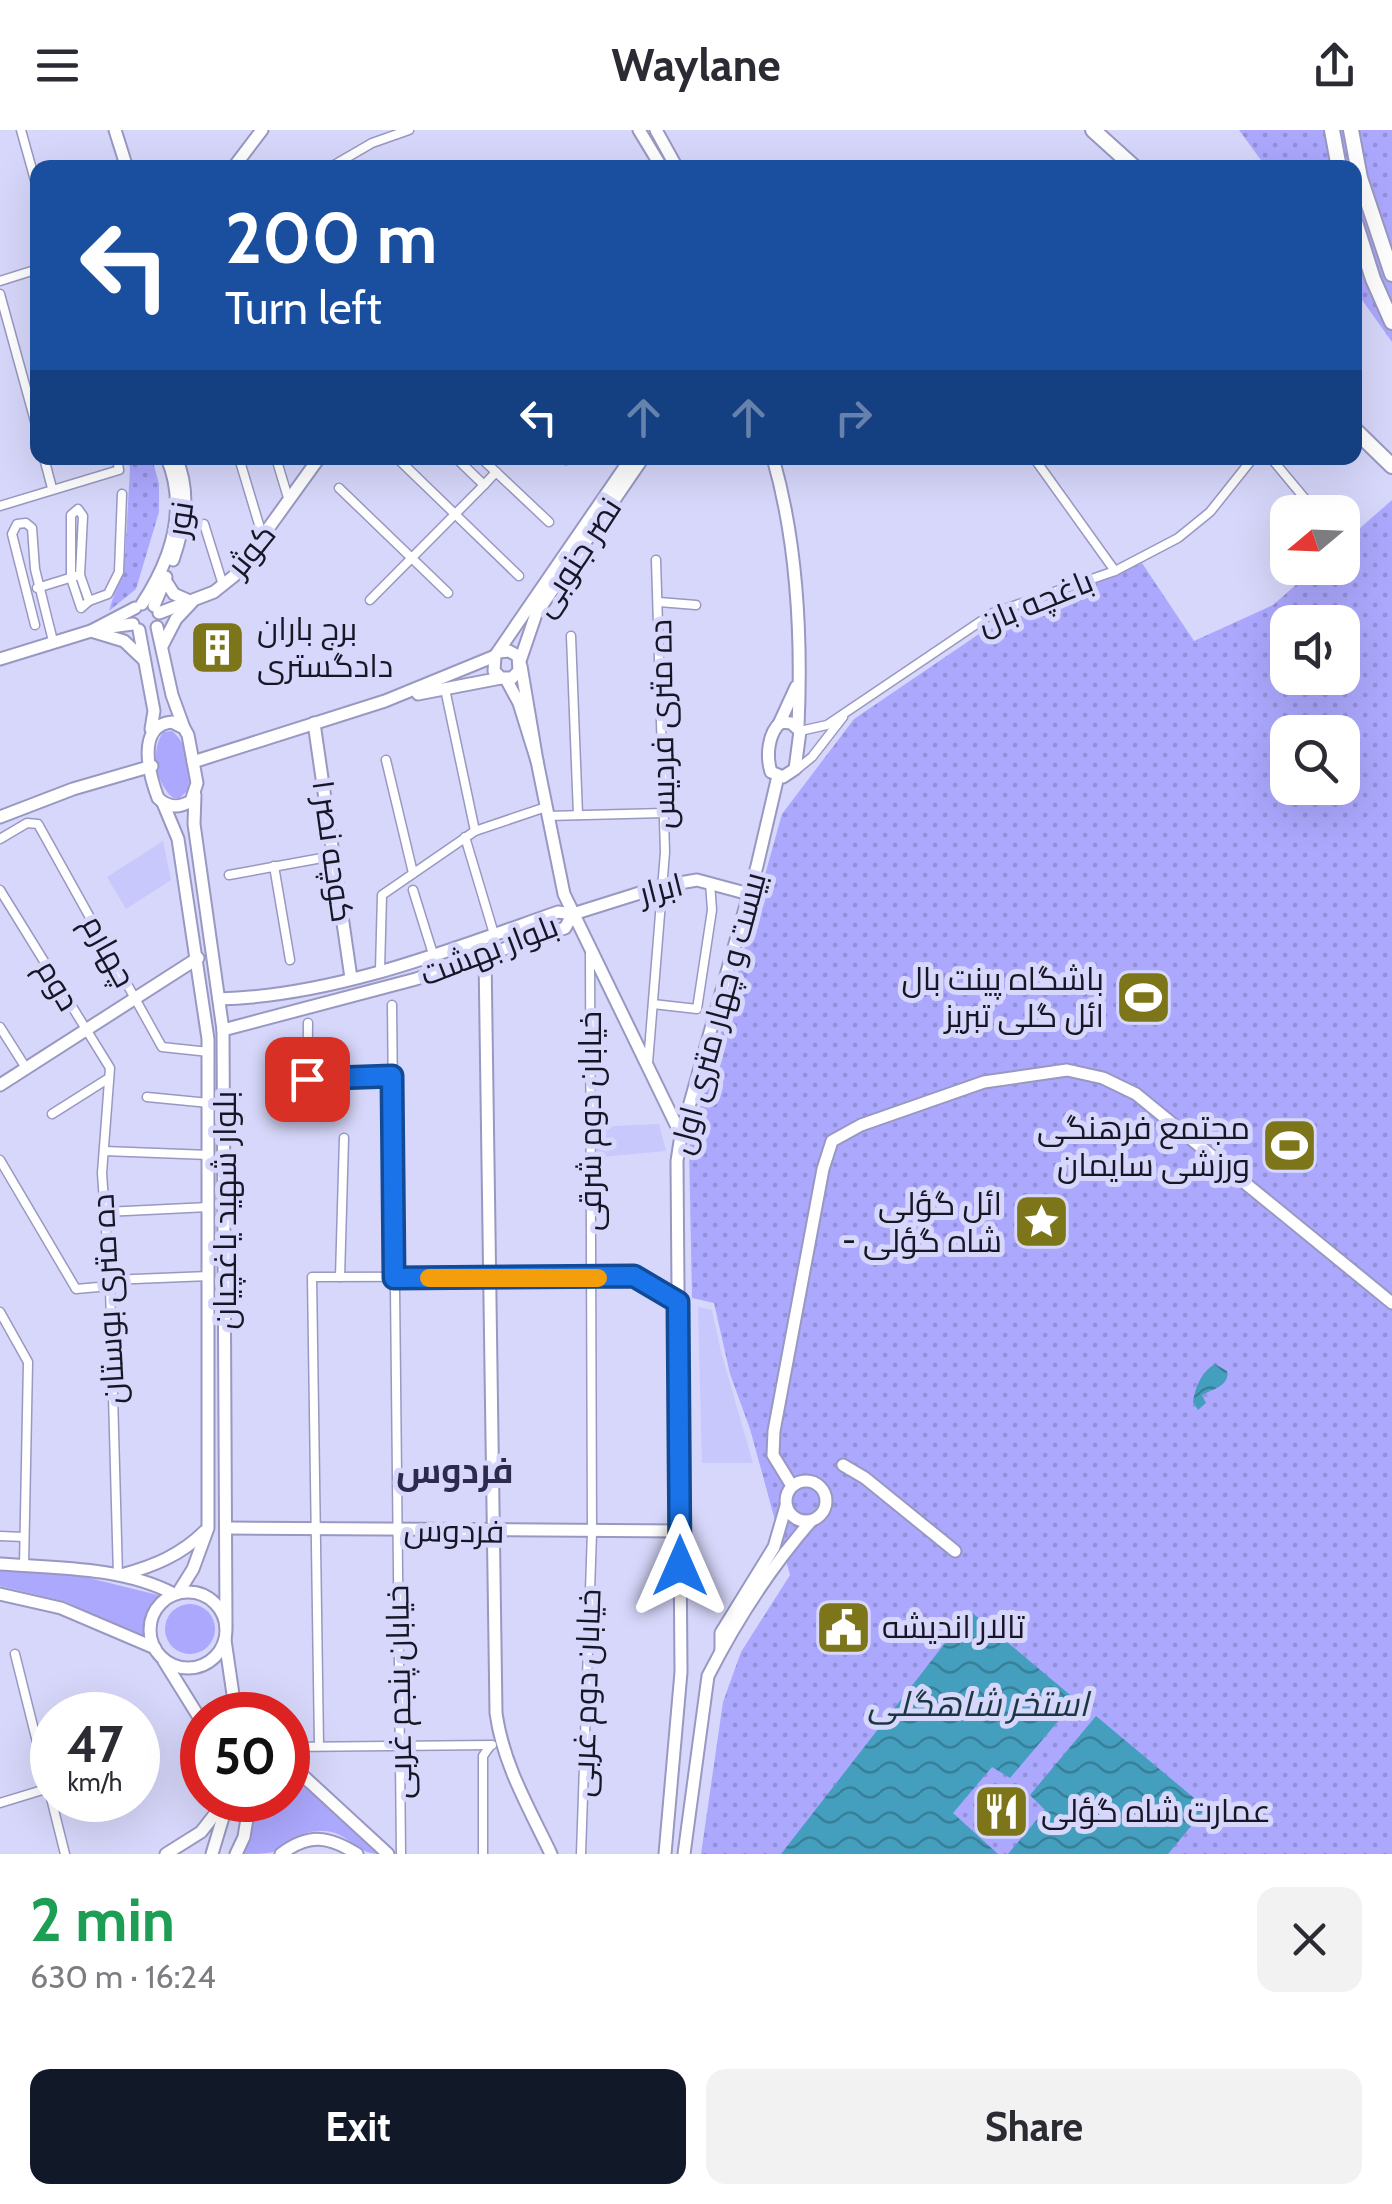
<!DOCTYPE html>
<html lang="en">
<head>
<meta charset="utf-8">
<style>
	:root { --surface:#fff; --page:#f2f2f3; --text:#2b2b33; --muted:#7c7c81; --accent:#111827 }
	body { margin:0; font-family:Cabin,Cairo,sans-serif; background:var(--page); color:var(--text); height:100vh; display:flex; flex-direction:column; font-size:38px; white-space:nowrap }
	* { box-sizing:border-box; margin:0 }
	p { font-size:32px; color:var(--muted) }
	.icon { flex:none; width:55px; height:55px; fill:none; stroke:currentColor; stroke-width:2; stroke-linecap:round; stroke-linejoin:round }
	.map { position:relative; height:1724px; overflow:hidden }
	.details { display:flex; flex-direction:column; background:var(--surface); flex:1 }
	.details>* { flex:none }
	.top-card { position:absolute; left:30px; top:30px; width:1332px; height:305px; border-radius:20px; box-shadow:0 10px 40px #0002; background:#1a4fa0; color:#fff; overflow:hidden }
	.needle { width:65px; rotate:251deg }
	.controls { position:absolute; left:1270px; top:365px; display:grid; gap:20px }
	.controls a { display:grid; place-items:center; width:90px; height:90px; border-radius:20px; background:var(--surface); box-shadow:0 10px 40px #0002; font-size:50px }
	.speed { position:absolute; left:30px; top:1562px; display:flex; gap:20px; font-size:50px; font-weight:700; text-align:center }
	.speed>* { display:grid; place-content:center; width:130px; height:130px; border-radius:50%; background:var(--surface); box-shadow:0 10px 40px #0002; line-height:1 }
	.speed small { font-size:25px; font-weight:400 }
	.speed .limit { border:15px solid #d22; background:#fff; color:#111 }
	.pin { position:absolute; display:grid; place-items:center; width:85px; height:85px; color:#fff; margin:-42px; border-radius:20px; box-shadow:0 5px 15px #0006 }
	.me { position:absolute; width:110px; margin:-55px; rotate:0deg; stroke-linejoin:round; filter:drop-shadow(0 0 8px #0008) }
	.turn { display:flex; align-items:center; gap:35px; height:210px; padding:0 30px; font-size:45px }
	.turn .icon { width:130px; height:130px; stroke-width:2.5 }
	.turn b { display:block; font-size:70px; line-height:85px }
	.lanes { display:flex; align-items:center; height:95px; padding:0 30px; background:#0003; justify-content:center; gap:50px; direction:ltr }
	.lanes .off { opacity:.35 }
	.round { display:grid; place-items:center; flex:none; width:105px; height:105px; border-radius:20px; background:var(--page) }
	.summary { display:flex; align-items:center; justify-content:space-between; height:170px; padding:0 30px }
	h1 { font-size:60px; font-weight:700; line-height:75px; color:#1e9e55 }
	.cta { display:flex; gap:20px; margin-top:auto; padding:20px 30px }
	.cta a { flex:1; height:115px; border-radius:20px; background:var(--accent); color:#fff; font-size:40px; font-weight:700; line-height:115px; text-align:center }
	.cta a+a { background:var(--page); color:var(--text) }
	header { display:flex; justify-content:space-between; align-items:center; height:130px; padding:0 30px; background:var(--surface); font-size:45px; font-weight:700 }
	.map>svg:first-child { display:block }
	.built { fill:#c8c8fc }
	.grass { fill:#aca8fe }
	.park { fill:url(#park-dots); fill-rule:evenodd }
	.water { fill:url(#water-waves) }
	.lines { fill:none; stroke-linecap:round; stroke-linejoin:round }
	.street-casing { stroke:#9898c2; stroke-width:11 }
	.secondary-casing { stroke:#9898c2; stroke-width:15 }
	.highway-casing { stroke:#9898c2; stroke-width:18 }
	.street { stroke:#fff; stroke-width:8 }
	.secondary { stroke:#fff; stroke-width:11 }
	.highway { stroke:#fff; stroke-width:14 }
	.route-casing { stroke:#114b97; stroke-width:25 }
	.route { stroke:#1a73e8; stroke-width:18 }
	.slow { stroke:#f59e0b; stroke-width:18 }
	.labels { text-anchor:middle; stroke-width:10; stroke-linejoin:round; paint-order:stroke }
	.street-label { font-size:32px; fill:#171626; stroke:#d7d7fb }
	.poi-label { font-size:32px; fill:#171626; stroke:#d7d7fb; text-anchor:start }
	.neighbourhood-label { font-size:35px; font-weight:bold; fill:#2d2a4d; stroke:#d7d7fb }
	.water-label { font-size:35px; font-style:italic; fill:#1b3741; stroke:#d7d7fb }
</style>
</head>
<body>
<header><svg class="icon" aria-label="menu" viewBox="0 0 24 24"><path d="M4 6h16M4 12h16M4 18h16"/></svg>Waylane<svg class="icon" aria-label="share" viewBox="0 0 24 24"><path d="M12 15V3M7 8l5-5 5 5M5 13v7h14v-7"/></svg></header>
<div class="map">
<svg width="1392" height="1724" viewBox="0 0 1392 1724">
	<defs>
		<pattern id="park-dots" width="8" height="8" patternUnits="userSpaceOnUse" patternTransform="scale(2.5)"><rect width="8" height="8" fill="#aca8fe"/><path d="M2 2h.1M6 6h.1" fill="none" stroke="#9390da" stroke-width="1.8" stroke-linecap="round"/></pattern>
		<pattern id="water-waves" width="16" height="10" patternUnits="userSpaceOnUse" patternTransform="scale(2.5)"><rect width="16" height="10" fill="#449ebe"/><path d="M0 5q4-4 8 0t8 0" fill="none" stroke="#38809a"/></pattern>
	</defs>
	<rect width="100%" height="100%" fill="#d7d7fb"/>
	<g class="built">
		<path d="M163,711l8,39 -45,29 -19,-32z"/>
		<path d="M659,994l7,27 -74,7v-31z"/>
		<path d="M698,1177l14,3 9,42 32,111h-51z"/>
	</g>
	<g class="grass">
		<path d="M172,601c17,14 19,38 16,59l-8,8h-7c-18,-16 -23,-45 -10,-66z"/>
		<path d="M0,1438l77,7 85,21 -10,11 -10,31 -75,-36 -67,-16z"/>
		<circle cx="190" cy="1499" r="25"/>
		<path d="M288,1639l91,85c-23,0 -32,-23 -56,-23 -22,-1 -33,11 -50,21 -8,2 -22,2 -31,2l11,-34 2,-20h33z"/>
	</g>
	<g class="park">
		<path d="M1239,0h153v212l-37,-52v-122l-89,-1z"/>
		<path d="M127,328h25l7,26v28l-23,77 -27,22 16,-53 5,-90z"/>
		<path d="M1392,370v1354h-691l22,-152 18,-50 49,-77 -40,-146 -20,-55 -16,-71 -22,-5 -3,-151 93,-333 72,-95 125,-85 163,-71 52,78 79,-36 42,-37h27l1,-25zM1288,492h54v56h-54zM1288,602h54v56h-54z"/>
	</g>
	<g class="water">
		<path d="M1215,1234l12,7c3,15 -14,18 -25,24l4,8 -8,7 -5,-8c2,-15 9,-31 22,-38z"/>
		<path d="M970,1481l106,89 -66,78 -18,-11 -39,46 45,41h-217z"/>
		<path d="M1096,1586l110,92 -38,46h-160l37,-44 -15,-15z"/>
	</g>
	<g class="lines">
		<defs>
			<g id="street">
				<path d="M21,0l17,61"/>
				<path d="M329,38l43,-25 37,-13"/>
				<path d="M0,151l38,-12"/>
				<path d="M0,164l38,138"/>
				<path d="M44,328l8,30"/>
				<path d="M239,328l24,80"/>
				<path d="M276,328l13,43"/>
				<path d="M397,328l122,118"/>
				<path d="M456,328l28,27 12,-13 -15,-14"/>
				<path d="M563,328l3,2"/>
				<path d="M1034,328l81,113"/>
				<path d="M1271,328l45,54"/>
				<path d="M496,342l53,50"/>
				<path d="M339,358l109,105"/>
				<path d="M0,376l119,-36 -2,-12"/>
				<path d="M78,379l5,7 -3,59 9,26 -8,7 -10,-30v-63z"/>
				<path d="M204,394l19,61"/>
				<path d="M37,458l39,-12"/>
				<path d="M370,470l114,-115"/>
				<path d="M89,471l19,-7 11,-22 3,-78"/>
				<path d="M659,472l37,3"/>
				<path d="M35,495l-23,-91 5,-10 9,-1 6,5 3,41 18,72"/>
				<path d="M571,506l7,179"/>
				<path d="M445,559l30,142"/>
				<path d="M800,601l27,-6 166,-112 122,-42 63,-33 32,-26 43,-54"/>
				<path d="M386,630l27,113"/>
				<path d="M796,640l16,-13 31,-40"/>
				<path d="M547,686l117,-3"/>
				<path d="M465,707l29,97"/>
				<path d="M0,709l27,-16 11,1 124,223 47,5"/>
				<path d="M274,736l16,94"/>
				<path d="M229,745l104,-19"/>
				<path d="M0,760l110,178 -8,105 8,113 8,290"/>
				<path d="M413,760l20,64"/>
				<path d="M380,840l2,-75 93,-64 71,-24"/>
				<path d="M653,874l44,5 15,-99 -2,-27"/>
				<path d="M392,875l9,849"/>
				<path d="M0,897l26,41"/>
				<path d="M648,933l17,-211 -9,-292"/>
				<path d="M307,949l85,-3"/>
				<path d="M147,967l62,6"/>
				<path d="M307,980l1,-87"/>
				<path d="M52,984l57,-36"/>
				<path d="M104,1021l105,4"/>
				<path d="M0,1030l76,129 34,-3"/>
				<path d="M105,1082l104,-5"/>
				<path d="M340,1147l4,-139"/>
				<path d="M110,1150l99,-4"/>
				<path d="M0,1182l28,50 -4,204"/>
				<path d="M0,1406l24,1"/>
				<path d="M15,1524l50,200"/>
				<path d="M104,1585l24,-7 2,7"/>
				<path d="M36,1606l16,-5"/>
				<path d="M138,1612l6,23"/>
				<path d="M319,1616l-7,-469 322,-1 44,27"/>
				<path d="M288,1617l204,-2"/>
				<path d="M0,1673l49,-15"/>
				<path d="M483,1724v-98l7,-10"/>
				<path d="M581,1724l11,-322 -2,-578"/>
			</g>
			<g id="secondary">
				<path d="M115,0l12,38"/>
				<path d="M639,0l23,38"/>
				<path d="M656,0l21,38"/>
				<path d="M233,38l29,-38"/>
				<path d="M773,328c25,87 29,179 25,269"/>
				<path d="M173,430c12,-35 18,-68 3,-102"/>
				<path d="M142,474c29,-44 46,-96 25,-146"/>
				<path d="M154,476l12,-29"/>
				<path d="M159,483l55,-21 20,-16 85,-118"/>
				<path d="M110,497l23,-3"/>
				<path d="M157,497l15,68 12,33"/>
				<path d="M139,500l15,81 -3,18"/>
				<path d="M91,501l33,10 19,18"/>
				<path d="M162,516l14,-27 16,-17 -18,-8 -9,-14"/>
				<path d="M499,522l10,-1 9,5 1,15 -7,7h-11l-7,-7 1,-15 136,-198"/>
				<path d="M0,529l91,-28 44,-23"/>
				<path d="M520,531l16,-47 107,-156"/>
				<path d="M506,549l13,24 18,58 -16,-95"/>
				<path d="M418,564l83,-16"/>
				<path d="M172,592l12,6 4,7 9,48 -6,18c-12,7 -23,7 -33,-3 -9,-24 -22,-73 14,-76z"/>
				<path d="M781,592l10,1 9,8 -5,38 -12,8 -12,-5c-5,-16 -3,-39 10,-50z"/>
				<path d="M314,593l37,255"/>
				<path d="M779,594l17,-37"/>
				<path d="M537,631l27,133 117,241"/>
				<path d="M193,632l192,-61 110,-45"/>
				<path d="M195,665l-1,29 29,206 3,596"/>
				<path d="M163,673l15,36 30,200v489l-15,41 -15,24"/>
				<path d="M0,687l73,-28 79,-23"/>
				<path d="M485,826l11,757c7,51 33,95 55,141"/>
				<path d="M219,869c116,-3 231,-49 339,-87l15,2 89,-28 35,-6 52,14"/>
				<path d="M223,900l193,-51 149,-51 8,-14"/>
				<path d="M0,955l198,-127"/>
				<path d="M843,1335l22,13 90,73"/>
				<circle cx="806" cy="1371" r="20"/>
				<path d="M792,1356l-19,-31 1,-24 49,-262 9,-28 29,-16 123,-43 83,-12 36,8 33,16 256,209"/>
				<path d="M227,1398l453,3"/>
				<path d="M0,1434c56,4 123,3 174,30"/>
				<path d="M121,1445c33,-9 60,-20 84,-44"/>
				<circle cx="188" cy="1500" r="38"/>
				<path d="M0,1464l61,14 94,40"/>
				<path d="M225,1510l11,75"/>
				<path d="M721,1520v-17l53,-86 12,-41"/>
				<path d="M164,1531l38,61"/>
				<path d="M288,1632l100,92"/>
				<path d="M166,1724l35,-22 25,-32"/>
				<path d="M212,1724l15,-50"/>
				<path d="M236,1724l8,-17 6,-37"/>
				<path d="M281,1724c28,-21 48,-18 76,0"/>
				<path d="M665,1724l16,-182 -4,-511 4,-26 76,-269 21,-90"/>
				<path d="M684,1724l24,-178c28,-55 63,-109 103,-155"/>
			</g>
			<g id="highway">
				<path d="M1093,0l42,38"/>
				<path d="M1332,0l7,38"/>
				<path d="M1351,0l9,48 32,96"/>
				<path d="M1355,92l18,57 19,43"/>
				<path d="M1355,300l37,36"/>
			</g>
		</defs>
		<use href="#street" class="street-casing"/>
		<use href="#secondary" class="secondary-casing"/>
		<use href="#highway" class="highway-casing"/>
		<use href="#street" class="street"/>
		<use href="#secondary" class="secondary"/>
		<use href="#highway" class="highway"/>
	</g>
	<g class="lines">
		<defs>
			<path id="route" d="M307,949l85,-3 2,202 240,-2 44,26 2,264"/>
		</defs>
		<use href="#route" class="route-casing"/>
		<use href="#route" class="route"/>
		<path class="slow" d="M429,1148h169"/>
	</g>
	<defs>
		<symbol id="building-square" viewBox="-11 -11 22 22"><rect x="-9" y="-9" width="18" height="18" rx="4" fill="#7c7519" stroke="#d7d7fb"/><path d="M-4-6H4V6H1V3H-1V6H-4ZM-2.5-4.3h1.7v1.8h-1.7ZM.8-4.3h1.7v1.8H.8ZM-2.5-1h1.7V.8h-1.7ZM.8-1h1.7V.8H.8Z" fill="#fff"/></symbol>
		<symbol id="stadium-square" viewBox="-11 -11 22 22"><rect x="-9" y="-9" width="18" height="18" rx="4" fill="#7c7519" stroke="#d7d7fb"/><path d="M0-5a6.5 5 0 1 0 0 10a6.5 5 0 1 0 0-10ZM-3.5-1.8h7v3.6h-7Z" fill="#fff"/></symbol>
		<symbol id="sight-square" viewBox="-11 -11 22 22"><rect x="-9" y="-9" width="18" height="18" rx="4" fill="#7c7519" stroke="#d7d7fb"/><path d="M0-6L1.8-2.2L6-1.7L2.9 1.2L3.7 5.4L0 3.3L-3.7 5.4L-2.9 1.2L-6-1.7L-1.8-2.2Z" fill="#fff"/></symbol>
		<symbol id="civic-square" viewBox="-11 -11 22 22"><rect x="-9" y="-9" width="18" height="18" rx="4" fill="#7c7519" stroke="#d7d7fb"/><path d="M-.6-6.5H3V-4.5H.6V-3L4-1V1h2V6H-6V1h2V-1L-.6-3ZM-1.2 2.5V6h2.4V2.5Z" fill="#fff"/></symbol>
		<symbol id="restaurant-square" viewBox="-11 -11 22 22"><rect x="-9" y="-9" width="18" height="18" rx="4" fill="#7c7519" stroke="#d7d7fb"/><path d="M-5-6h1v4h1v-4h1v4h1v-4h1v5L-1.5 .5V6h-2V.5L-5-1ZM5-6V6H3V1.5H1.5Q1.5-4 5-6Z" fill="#fff"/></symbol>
	</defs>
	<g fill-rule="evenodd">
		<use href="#building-square" x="186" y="486" width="63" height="63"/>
		<use href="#stadium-square" x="1112" y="836" width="63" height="63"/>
		<use href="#stadium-square" x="1258" y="984" width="63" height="63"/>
		<use href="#sight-square" x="1010" y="1060" width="63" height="63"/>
		<use href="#civic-square" x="812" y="1466" width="63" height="63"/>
		<use href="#restaurant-square" x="970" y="1650" width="63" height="63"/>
	</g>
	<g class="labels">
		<g class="street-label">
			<text transform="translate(180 389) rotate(-81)" y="11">نور</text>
			<text transform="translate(251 420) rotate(-51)" y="11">کوثر</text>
			<text transform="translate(577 427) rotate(-57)" y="11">نصر جنوبی</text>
			<text transform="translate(1035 472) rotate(-22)" y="11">باغچه بان</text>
			<text transform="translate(662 594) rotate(-91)" y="11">ده متری فردیس</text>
			<text transform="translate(333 721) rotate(82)" y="11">کوچه نصر ۱</text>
			<text transform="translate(661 759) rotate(-14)" y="11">ابرار</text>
			<text transform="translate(489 820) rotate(-21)" y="11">بلوار بهشت</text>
			<text transform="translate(109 821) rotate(61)" y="11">چهارم</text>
			<text transform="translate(58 855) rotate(59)" y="11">دوم</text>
			<text transform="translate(718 883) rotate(-75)" y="11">بیست و چهار متری اول</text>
			<text transform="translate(590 991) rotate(-90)" y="11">خیابان دوم شرقی</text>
			<text transform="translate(225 1080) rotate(-90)" y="11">بلوار شهید یاغچیان</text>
			<text transform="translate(108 1169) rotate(-93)" y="11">ده متری بوستان</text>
			<text transform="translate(454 1401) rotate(1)" y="11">فردوس</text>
			<text transform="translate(399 1562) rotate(-91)" y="11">خیابان پنجم غربی</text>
			<text transform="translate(586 1563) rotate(-88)" y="11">خیابان دوم غربی</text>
		</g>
		<g class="poi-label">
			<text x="257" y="510">برج باران<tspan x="257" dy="37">دادگستری</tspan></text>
			<text x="1104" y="860" text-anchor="end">باشگاه پینت بال<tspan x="1104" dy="37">ائل گلی تبریز</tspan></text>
			<text x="1250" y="1009" text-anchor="end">مجتمع فرهنگی<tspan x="1250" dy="37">ورزشی سایمان</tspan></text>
			<text x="1002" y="1085" text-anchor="end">ائل گؤلی<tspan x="1002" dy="37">- شاه گؤلی</tspan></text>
			<text x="882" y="1508">تالار اندیشه</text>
			<text x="1041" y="1692">عمارت شاه گؤلی</text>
		</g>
		<g class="neighbourhood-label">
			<text x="455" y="1353">فردوس</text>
		</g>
		<g class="water-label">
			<text x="978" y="1586">استخر شاهگلی</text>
		</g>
	</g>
</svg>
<div class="controls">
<a><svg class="needle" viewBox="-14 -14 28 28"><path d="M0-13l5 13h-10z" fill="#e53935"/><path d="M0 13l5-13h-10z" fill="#7c7c81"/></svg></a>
<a><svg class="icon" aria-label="sound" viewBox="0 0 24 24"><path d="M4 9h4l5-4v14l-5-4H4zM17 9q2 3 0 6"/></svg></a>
<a><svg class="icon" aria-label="search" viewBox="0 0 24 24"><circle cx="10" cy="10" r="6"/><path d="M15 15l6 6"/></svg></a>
</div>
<div class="speed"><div>47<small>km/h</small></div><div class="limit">50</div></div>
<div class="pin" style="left:307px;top:949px;background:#d93025"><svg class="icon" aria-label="arrive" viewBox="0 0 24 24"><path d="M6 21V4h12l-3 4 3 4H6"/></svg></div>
<svg class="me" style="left:680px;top:1436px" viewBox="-20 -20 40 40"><path d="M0-17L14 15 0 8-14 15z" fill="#1a73e8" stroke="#fff" stroke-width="4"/></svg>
<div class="top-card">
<div class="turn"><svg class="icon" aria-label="left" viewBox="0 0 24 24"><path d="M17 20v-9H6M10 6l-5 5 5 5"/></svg><div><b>200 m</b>Turn left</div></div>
<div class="lanes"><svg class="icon" aria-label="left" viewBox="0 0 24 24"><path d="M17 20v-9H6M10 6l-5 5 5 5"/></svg><svg class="icon off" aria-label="ahead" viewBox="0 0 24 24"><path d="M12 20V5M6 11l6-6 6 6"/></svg><svg class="icon off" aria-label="ahead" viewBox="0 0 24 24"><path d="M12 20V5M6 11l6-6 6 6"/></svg><svg class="icon off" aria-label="right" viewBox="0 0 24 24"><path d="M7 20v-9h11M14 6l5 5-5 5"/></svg></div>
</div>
</div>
<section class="details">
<div class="summary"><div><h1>2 min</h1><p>630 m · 16:24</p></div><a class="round"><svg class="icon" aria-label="close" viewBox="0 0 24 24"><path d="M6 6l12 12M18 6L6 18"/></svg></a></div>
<div class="cta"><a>Exit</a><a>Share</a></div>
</section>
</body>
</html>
